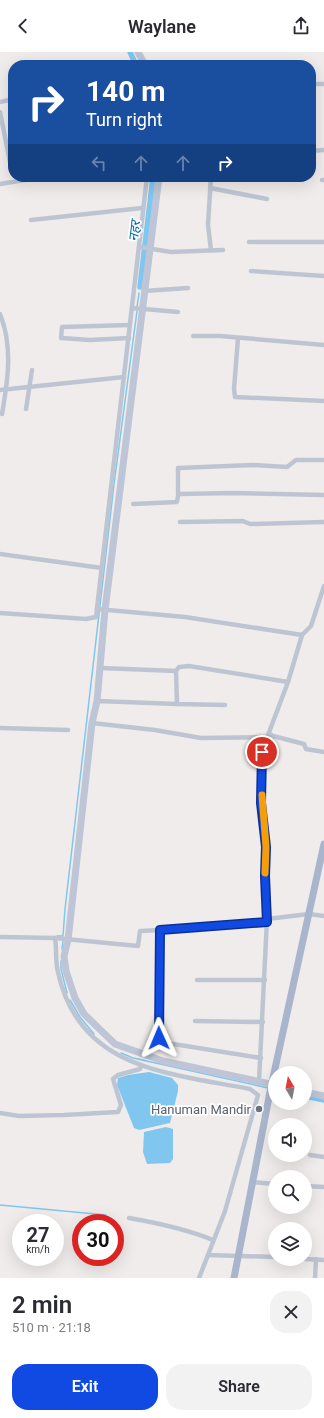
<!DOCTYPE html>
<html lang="en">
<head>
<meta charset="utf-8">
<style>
	:root { --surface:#fff; --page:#f2f2f3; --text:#2b2b33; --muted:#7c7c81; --accent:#114ae2 }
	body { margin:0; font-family:Roboto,"Noto Sans Devanagari",sans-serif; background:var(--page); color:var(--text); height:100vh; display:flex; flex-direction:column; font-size:15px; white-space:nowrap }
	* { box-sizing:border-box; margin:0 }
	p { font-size:13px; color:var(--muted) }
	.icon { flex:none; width:22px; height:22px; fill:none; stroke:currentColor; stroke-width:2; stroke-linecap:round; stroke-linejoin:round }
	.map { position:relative; height:1226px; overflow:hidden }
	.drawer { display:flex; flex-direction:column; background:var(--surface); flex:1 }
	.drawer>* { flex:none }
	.hud { position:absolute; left:8px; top:8px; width:308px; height:122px; border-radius:16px; box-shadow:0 4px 16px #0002; background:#1a4fa0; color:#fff; overflow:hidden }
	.needle { width:26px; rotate:350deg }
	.controls { position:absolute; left:268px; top:1014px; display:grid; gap:8px }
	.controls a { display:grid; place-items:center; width:44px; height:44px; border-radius:50%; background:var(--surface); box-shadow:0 4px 16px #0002; font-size:20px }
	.speed { position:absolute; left:12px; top:1162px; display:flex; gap:8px; font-size:20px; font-weight:700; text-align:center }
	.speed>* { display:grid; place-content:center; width:52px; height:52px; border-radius:50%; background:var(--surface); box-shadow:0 4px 16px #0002; line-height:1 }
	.speed small { font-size:10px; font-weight:400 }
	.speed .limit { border:6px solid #d22; background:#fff; color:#111 }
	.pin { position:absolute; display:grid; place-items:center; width:34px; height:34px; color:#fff; margin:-17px; border:2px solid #fff; border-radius:50%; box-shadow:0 1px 4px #0007 }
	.me { position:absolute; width:44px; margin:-22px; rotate:359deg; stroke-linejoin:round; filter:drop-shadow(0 0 3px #0008) }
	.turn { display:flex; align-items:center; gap:14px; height:84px; padding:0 12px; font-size:18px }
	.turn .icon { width:52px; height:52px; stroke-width:2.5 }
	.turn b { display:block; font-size:28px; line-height:34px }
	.lanes { display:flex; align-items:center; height:38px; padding:0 12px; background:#0003; justify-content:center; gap:20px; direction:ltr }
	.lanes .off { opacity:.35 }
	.round { display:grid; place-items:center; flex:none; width:42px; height:42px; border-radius:16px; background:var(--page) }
	.head { display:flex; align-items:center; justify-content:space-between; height:68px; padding:0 12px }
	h1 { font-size:24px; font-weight:600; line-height:30px }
	.primary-button { display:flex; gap:8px; margin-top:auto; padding:8px 12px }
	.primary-button a { flex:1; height:46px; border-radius:16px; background:var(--accent); color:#fff; font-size:16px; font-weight:600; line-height:46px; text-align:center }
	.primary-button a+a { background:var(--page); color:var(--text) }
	header { display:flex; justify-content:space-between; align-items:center; height:52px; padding:0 12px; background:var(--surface); font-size:18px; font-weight:600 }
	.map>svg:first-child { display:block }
	.water { fill:#81c6ef }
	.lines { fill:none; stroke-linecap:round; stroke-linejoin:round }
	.stream { stroke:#81c6ef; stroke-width:1.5 }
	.canal { stroke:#81c6ef; stroke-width:5.5 }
	.street { stroke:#bec5d2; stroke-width:4.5 }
	.secondary { stroke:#bdc5d6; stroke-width:7 }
	.primary { stroke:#a9b5cc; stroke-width:7 }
	.route-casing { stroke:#0b3093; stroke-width:10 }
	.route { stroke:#114ae2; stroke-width:7 }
	.slow { stroke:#f59e0b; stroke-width:7 }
	.worship-dot { fill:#6b7280; stroke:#fff; stroke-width:1.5 }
	.labels { text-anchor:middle; stroke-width:3.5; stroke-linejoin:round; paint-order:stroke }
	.worship-label { font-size:13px; fill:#5b616d; stroke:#fff; text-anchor:end }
	.water-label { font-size:14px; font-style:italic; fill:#066da9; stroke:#fff }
</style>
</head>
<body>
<header><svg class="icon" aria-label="back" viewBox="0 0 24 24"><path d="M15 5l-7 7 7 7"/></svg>Waylane<svg class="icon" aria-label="share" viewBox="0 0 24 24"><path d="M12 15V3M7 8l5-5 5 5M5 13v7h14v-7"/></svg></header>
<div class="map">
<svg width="324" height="1226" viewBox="0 0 324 1226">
	<rect width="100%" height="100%" fill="#efeceb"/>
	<g class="water">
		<path d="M149,1020l23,6 6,7v6l-8,32 -31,7 -5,-2 -17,-43 1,-7 10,-3z"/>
		<path d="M166,1075l7,2v30l-3,4 -23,1 -4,-12 1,-20z"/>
	</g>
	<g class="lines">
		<g class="stream">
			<path d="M137,255l2,-14"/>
			<path d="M57,884h6l2,-27 49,-425 23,-173"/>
			<path d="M62,897l1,-8"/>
			<path d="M61,909v8l6,24"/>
			<path d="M70,948l10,17 14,17"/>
			<path d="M121,1001l12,5 135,30"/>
			<path d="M0,1153l106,10"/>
		</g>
		<g class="canal">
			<path d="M130,0l6,13"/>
			<path d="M140,235l13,-110"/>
			<path d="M274,1037h1"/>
			<path d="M305,1044l19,4"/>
		</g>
		<g class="street">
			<path d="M311,32h13"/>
			<path d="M0,50l13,-3"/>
			<path d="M0,60l10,50"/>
			<path d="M311,99l13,-1"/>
			<path d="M322,128h2"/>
			<path d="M0,132l43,-7"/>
			<path d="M210,136l57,11"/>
			<path d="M31,168l111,-12"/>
			<path d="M249,190h75"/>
			<path d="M140,195l31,5 52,-2"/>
			<path d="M211,198l-3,-25 3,-48"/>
			<path d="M251,219l73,5"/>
			<path d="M144,239l44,-3"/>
			<path d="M132,256l46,4"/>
			<path d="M0,262c13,32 8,66 2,100"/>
			<path d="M193,284h27l104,9"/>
			<path d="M129,286l-39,2 -29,-2 1,-11 68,-2"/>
			<path d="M238,286l-4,51 1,8 89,4"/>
			<path d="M0,338l124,-13"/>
			<path d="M26,357l6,-39"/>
			<path d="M324,408h-28l-9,7 -35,-2 -74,3v26l55,-1 91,2"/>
			<path d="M133,452l44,-2 1,-6"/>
			<path d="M180,470l63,-1 7,3 74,-2"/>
			<path d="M0,502l102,14"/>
			<path d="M97,557l88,8 117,18"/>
			<path d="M0,561l86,6 10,-2 51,-440"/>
			<path d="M101,616l75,3"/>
			<path d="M97,649l80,3"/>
			<path d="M225,653l-48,-1 -1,-33 3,-4 10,-1 99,16"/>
			<path d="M92,671l63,7 46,8 67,-1"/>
			<path d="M0,676l68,2"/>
			<path d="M270,682l3,2 31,8 2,5 18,3"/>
			<path d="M267,867l42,-5 15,2"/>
			<path d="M0,885l55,1 83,8 2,-15 20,-1"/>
			<path d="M55,886c2,11 0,23 3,34 21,98 111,101 192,117l8,6 -33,116 -17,44 67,2"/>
			<path d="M197,928h68"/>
			<path d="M195,969l68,1"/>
			<path d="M261,1006l-100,-16 -2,-4 1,-108 107,-8"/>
			<path d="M259,1029l8,-162 -2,-43 1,-29 -5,-44 1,-52 26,-69 14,-47 9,-9 13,-40"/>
			<path d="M0,1061l19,3 45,-1 54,-3 3,-7 -8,-26 5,-4 22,-6 1,-3"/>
			<path d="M310,1103l14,2"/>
			<path d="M252,1130l23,2"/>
			<path d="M305,1134l19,1"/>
			<path d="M129,1166c29,5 57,11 84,22"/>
			<path d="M305,1207l19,1"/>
			<path d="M199,1226l9,-23"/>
			<path d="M315,1226l1,-19"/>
		</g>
		<g class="secondary">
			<path d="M138,0l7,13"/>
			<path d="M159,125l-54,433 -8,91 -5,22 -24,217 -4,16 2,15 9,27 9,16 31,30 48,17 112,24"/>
			<path d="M305,1040l19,4"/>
		</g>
		<path class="primary" d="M234,1226l37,-191 53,-243"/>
	</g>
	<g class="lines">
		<defs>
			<path id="route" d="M159,986l1,-108 107,-8 -2,-46 1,-29 -5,-44 1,-51"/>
		</defs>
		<use href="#route" class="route-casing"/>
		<use href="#route" class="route"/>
		<path class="slow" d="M262,743l4,52 -1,26"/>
	</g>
	<circle class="worship-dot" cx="259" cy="1057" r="4"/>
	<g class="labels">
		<g class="worship-label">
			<text x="251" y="1062">Hanuman Mandir</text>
		</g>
		<g class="water-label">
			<text transform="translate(134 179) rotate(-83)" y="5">नहर</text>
		</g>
	</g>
</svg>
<div class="controls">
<a><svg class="needle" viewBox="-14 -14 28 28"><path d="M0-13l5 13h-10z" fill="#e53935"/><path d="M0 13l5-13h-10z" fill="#7c7c81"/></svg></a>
<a><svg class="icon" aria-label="sound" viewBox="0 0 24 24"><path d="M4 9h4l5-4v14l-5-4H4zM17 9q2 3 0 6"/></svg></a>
<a><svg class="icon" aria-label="search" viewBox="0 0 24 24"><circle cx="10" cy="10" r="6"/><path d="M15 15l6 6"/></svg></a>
<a><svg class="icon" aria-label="layers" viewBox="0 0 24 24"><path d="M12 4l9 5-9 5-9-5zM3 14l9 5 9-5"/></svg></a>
</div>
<div class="speed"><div>27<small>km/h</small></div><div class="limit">30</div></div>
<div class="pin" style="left:262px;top:700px;background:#d93025"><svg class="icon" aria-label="arrive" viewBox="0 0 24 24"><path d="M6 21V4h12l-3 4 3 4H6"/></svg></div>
<svg class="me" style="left:159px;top:986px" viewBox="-20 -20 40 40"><path d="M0-17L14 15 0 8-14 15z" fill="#114ae2" stroke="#fff" stroke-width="4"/></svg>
<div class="hud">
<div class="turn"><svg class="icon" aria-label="right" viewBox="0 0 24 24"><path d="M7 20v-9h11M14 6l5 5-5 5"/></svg><div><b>140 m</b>Turn right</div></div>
<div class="lanes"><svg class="icon off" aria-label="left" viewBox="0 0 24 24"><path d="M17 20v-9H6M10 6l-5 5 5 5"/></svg><svg class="icon off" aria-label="ahead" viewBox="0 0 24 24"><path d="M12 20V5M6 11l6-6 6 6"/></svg><svg class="icon off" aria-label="ahead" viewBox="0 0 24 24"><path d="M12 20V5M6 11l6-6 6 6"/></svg><svg class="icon" aria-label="right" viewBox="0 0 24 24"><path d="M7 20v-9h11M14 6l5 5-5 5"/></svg></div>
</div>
</div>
<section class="drawer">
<div class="head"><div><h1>2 min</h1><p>510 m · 21:18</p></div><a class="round"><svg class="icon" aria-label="close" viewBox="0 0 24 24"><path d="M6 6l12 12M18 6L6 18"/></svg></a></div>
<div class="primary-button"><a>Exit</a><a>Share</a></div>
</section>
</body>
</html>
